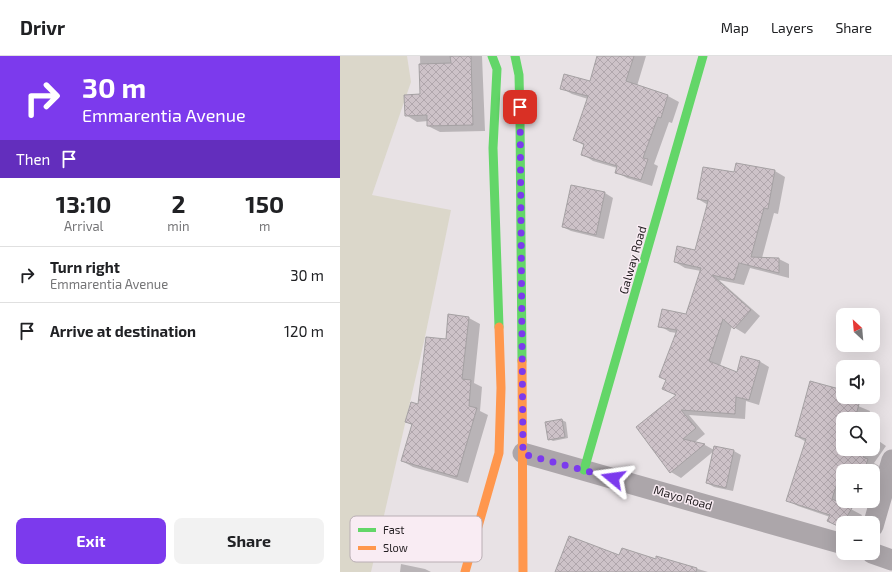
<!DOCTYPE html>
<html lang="en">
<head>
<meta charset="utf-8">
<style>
	:root { --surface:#fff; --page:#f2f2f2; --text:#202124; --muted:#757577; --line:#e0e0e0; --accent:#7c3aed }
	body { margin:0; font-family:"Exo 2",sans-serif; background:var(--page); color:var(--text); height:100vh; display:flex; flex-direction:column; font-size:15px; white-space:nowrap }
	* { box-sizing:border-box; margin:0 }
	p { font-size:13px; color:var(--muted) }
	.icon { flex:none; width:22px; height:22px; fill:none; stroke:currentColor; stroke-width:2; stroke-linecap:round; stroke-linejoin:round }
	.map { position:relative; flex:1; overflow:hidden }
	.side { display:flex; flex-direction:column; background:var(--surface); width:340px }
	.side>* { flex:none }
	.top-card { background:#7c3aed; color:#fff; overflow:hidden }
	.needle { width:26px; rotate:334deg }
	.tools { position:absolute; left:496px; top:252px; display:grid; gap:8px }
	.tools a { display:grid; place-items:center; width:44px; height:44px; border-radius:8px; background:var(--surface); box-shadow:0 4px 16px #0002; font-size:20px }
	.pin { position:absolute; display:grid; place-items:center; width:34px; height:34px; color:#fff; margin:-17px; border-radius:8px; box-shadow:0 2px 6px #0006 }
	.me { position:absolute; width:44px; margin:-22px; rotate:286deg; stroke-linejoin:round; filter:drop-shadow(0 0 3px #0008) }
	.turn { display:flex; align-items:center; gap:14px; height:84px; padding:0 16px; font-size:18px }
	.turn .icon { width:52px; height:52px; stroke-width:2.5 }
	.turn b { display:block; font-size:28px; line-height:34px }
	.then { display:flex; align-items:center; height:38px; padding:0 16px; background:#0003; gap:8px; font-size:15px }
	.eta { display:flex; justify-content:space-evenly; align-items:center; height:68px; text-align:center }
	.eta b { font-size:24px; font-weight:700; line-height:28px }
	.button { display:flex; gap:8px; margin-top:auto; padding:8px 16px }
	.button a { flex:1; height:46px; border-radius:8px; background:var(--accent); color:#fff; font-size:16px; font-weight:700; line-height:46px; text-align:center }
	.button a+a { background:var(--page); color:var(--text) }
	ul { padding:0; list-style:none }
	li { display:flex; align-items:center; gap:12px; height:56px; padding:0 16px; border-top:1px solid var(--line) }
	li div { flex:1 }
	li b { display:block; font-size:15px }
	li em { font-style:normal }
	header { display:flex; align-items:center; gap:24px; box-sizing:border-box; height:56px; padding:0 20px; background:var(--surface); border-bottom:1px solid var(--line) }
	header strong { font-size:19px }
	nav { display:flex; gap:22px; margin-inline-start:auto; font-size:14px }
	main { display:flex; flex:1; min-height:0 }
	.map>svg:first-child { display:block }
	.green { fill:#dbd7ca }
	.shadow { fill:#0003 }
	.building { fill:url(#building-cross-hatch); stroke:#a5a1a3 }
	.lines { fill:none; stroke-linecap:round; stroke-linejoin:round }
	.street { stroke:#aca6aa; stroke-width:21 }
	.fast { stroke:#63d668; stroke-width:9 }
	.slow { stroke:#ff974d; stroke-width:9 }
	.route { stroke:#7c3aed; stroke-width:7; stroke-dasharray:0 12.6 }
	.labels { text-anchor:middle; stroke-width:3; stroke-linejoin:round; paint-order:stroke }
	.street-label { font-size:12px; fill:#231e21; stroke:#f9ecf3 }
	.key { fill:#f9ecf3; stroke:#b9aeb4; stroke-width:1 }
	.key-label { font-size:11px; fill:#231e21 }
</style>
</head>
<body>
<header>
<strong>Drivr</strong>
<nav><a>Map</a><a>Layers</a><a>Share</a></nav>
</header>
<main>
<section class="side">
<div class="top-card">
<div class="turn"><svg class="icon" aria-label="right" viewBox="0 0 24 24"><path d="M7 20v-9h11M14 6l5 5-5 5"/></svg><div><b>30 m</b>Emmarentia Avenue</div></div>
<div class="then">Then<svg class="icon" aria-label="arrive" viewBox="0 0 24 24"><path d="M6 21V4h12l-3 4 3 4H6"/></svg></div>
</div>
<div class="eta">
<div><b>13:10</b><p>Arrival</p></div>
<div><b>2</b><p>min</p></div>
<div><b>150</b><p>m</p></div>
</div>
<ul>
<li><svg class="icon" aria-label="right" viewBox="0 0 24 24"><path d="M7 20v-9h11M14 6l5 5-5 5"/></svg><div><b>Turn right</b><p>Emmarentia Avenue</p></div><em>30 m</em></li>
<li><svg class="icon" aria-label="arrive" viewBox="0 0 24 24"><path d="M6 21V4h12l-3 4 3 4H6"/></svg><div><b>Arrive at destination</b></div><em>120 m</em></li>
</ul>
<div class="button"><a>Exit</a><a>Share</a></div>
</section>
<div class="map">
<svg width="552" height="516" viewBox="0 0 552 516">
	<defs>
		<pattern id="building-cross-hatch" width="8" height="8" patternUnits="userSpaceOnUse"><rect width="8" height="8" fill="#cdc2c8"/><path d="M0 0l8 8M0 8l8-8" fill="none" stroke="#b0a6ac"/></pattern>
	</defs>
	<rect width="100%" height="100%" fill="#e8e2e5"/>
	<path class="green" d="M0,0h67l4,26 -39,113 79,15 -26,127 -54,235h-31z"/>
	<g class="shadow">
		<path d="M80,0h62l3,75 -45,1 -12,-6v-5l-11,1 -11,-7 15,-20z"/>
		<path d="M258,0h48l-9,30 31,10 11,6 -7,21 -3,-1 -15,42 4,2 -6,20 -25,-8 -11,-6 1,-4 -24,-7 -11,-7 3,-8 -10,-6 13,-41 -16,-5 -11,-6 29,-6z"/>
		<path d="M396,108l39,7 10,6 -7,37 -4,-1 -12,45 17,1 10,5v14l-39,-10 -6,17 -25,-5 41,36 -15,18 -13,-8 -12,40 18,7 21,-12 10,6 -10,38 -13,-4 -1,18 -56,-4 16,19 -10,8 10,3 9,5 20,1 7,4 -8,36 -19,-4 -7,-4 7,-32 -33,27 -10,-6 6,-76 -13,-7 3,-8 -7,-4 17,-44 -7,-1 -10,-6 27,-11 14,-44 -16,-3 -10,-6 21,-11 12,-46 -10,-6 37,-26z"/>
		<path d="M232,130l33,7 8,5 -9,41 -33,-8 -8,-4z"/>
		<path d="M129,262l11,6 -6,59 8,4 -2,24 8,4 -20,68 -55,-16 -11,-6 10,-36 -6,-3 13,-17 28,-65z"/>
		<path d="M502,334l1,7h10l-2,6 19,8 -2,8h-25v30h30v-12l13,9 -12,17 5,3 -6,17v-12h-30v34l19,10 -4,8h-15v6l-15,-8 2,-4 -32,-11 -11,-6 19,-58 -10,-6z"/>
		<path d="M222,364l4,2 2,16 -15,3 -4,-2z"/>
		<path d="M280,501l36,3 1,-3 51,15h-152z"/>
		<path d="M61,508l24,5 6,3h-31z"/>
	</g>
	<g class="building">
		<path d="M110,0h21l2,69 -46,1v-11l-22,1 -1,-21 16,-1 -1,-30 32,-1z"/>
		<path d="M257,0h37l-8,25 42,14 -7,23 -3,-1 -15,41 5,1 -7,21 -26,-7 2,-7 -36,-11 3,-11 -11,-4 15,-44 -28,-7 4,-15 26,7z"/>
		<path d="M396,107l39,7 -7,39 -4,-1 -13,49 28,1v15l-40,-10 -5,17 -22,-5 39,35 -17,19 -11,-10 -14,42 28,11 4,-16 19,5 -11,39 -13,-3 -1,17 -54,-4 15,18 -13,11 22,5 -35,29 -34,-46 40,-32 -14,-6 4,-9 -7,-3 18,-47 -19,-3 4,-18 24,5 15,-46 -27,-6 3,-16 18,4 13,-49 -11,-2 6,-32 31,5z"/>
		<path d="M231,129l34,7 -9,43 -34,-8z"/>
		<path d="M108,258l21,3 -7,62 9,1 -2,26 8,2 -20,69 -56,-16 11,-37 -7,-2 6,-20 7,2 8,-67 20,2z"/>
		<path d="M470,325l33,9 -3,9 19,5 -4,15h-12v30h26l-6,8 5,2 -4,12h-23l-9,28 20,9 -9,15 -1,5 -15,-7 3,-6 -44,-14 20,-62 -11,-3z"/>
		<path d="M222,363l3,18 -17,3 -3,-18z"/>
		<path d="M374,390l20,4 -8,38 -20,-5z"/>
		<path d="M229,480l50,19 3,-7 34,11v-3l41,12 -1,4h-141z"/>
	</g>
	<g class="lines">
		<g class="street">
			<path d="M183,397l320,91"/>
			<path d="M533,470l19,-66"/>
			<path d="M532,497l20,7"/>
		</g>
		<g class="fast">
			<path d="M152,0l5,13 -4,79 6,179"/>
			<path d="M175,0l4,19 1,44 2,242"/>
			<path d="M244,414l119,-414"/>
		</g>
		<g class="slow">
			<path d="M182,305l1,211"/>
			<path d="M125,516l34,-119 2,-65 -2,-61"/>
		</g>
	</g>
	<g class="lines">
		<path class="route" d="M180,51l3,347 90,24"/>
	</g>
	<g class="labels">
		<g class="street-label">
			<text transform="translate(293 204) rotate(-74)" y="4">Galway Road</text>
			<text transform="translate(343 442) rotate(16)" y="4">Mayo Road</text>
		</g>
	</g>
	<rect x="10" y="460" width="132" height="46" rx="6" class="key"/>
	<rect x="18" y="472" width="18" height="4" fill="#63d668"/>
	<rect x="18" y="490" width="18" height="4" fill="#ff974d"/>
	<g class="key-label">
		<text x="43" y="478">Fast</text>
		<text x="43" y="496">Slow</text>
	</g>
</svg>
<div class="tools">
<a><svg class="needle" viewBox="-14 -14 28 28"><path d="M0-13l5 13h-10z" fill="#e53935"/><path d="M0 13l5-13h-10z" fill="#757577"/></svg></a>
<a><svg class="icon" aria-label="sound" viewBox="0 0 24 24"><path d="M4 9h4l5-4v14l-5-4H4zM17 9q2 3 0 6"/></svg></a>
<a><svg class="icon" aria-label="search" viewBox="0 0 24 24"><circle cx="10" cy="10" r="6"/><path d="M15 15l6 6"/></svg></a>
<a>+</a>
<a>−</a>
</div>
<div class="pin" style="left:180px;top:51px;background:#d93025"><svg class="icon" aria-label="arrive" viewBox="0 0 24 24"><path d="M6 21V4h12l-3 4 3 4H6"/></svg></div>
<svg class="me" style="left:273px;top:422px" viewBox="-20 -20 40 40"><path d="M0-17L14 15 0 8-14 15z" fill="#7c3aed" stroke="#fff" stroke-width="4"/></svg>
</div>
</main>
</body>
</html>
